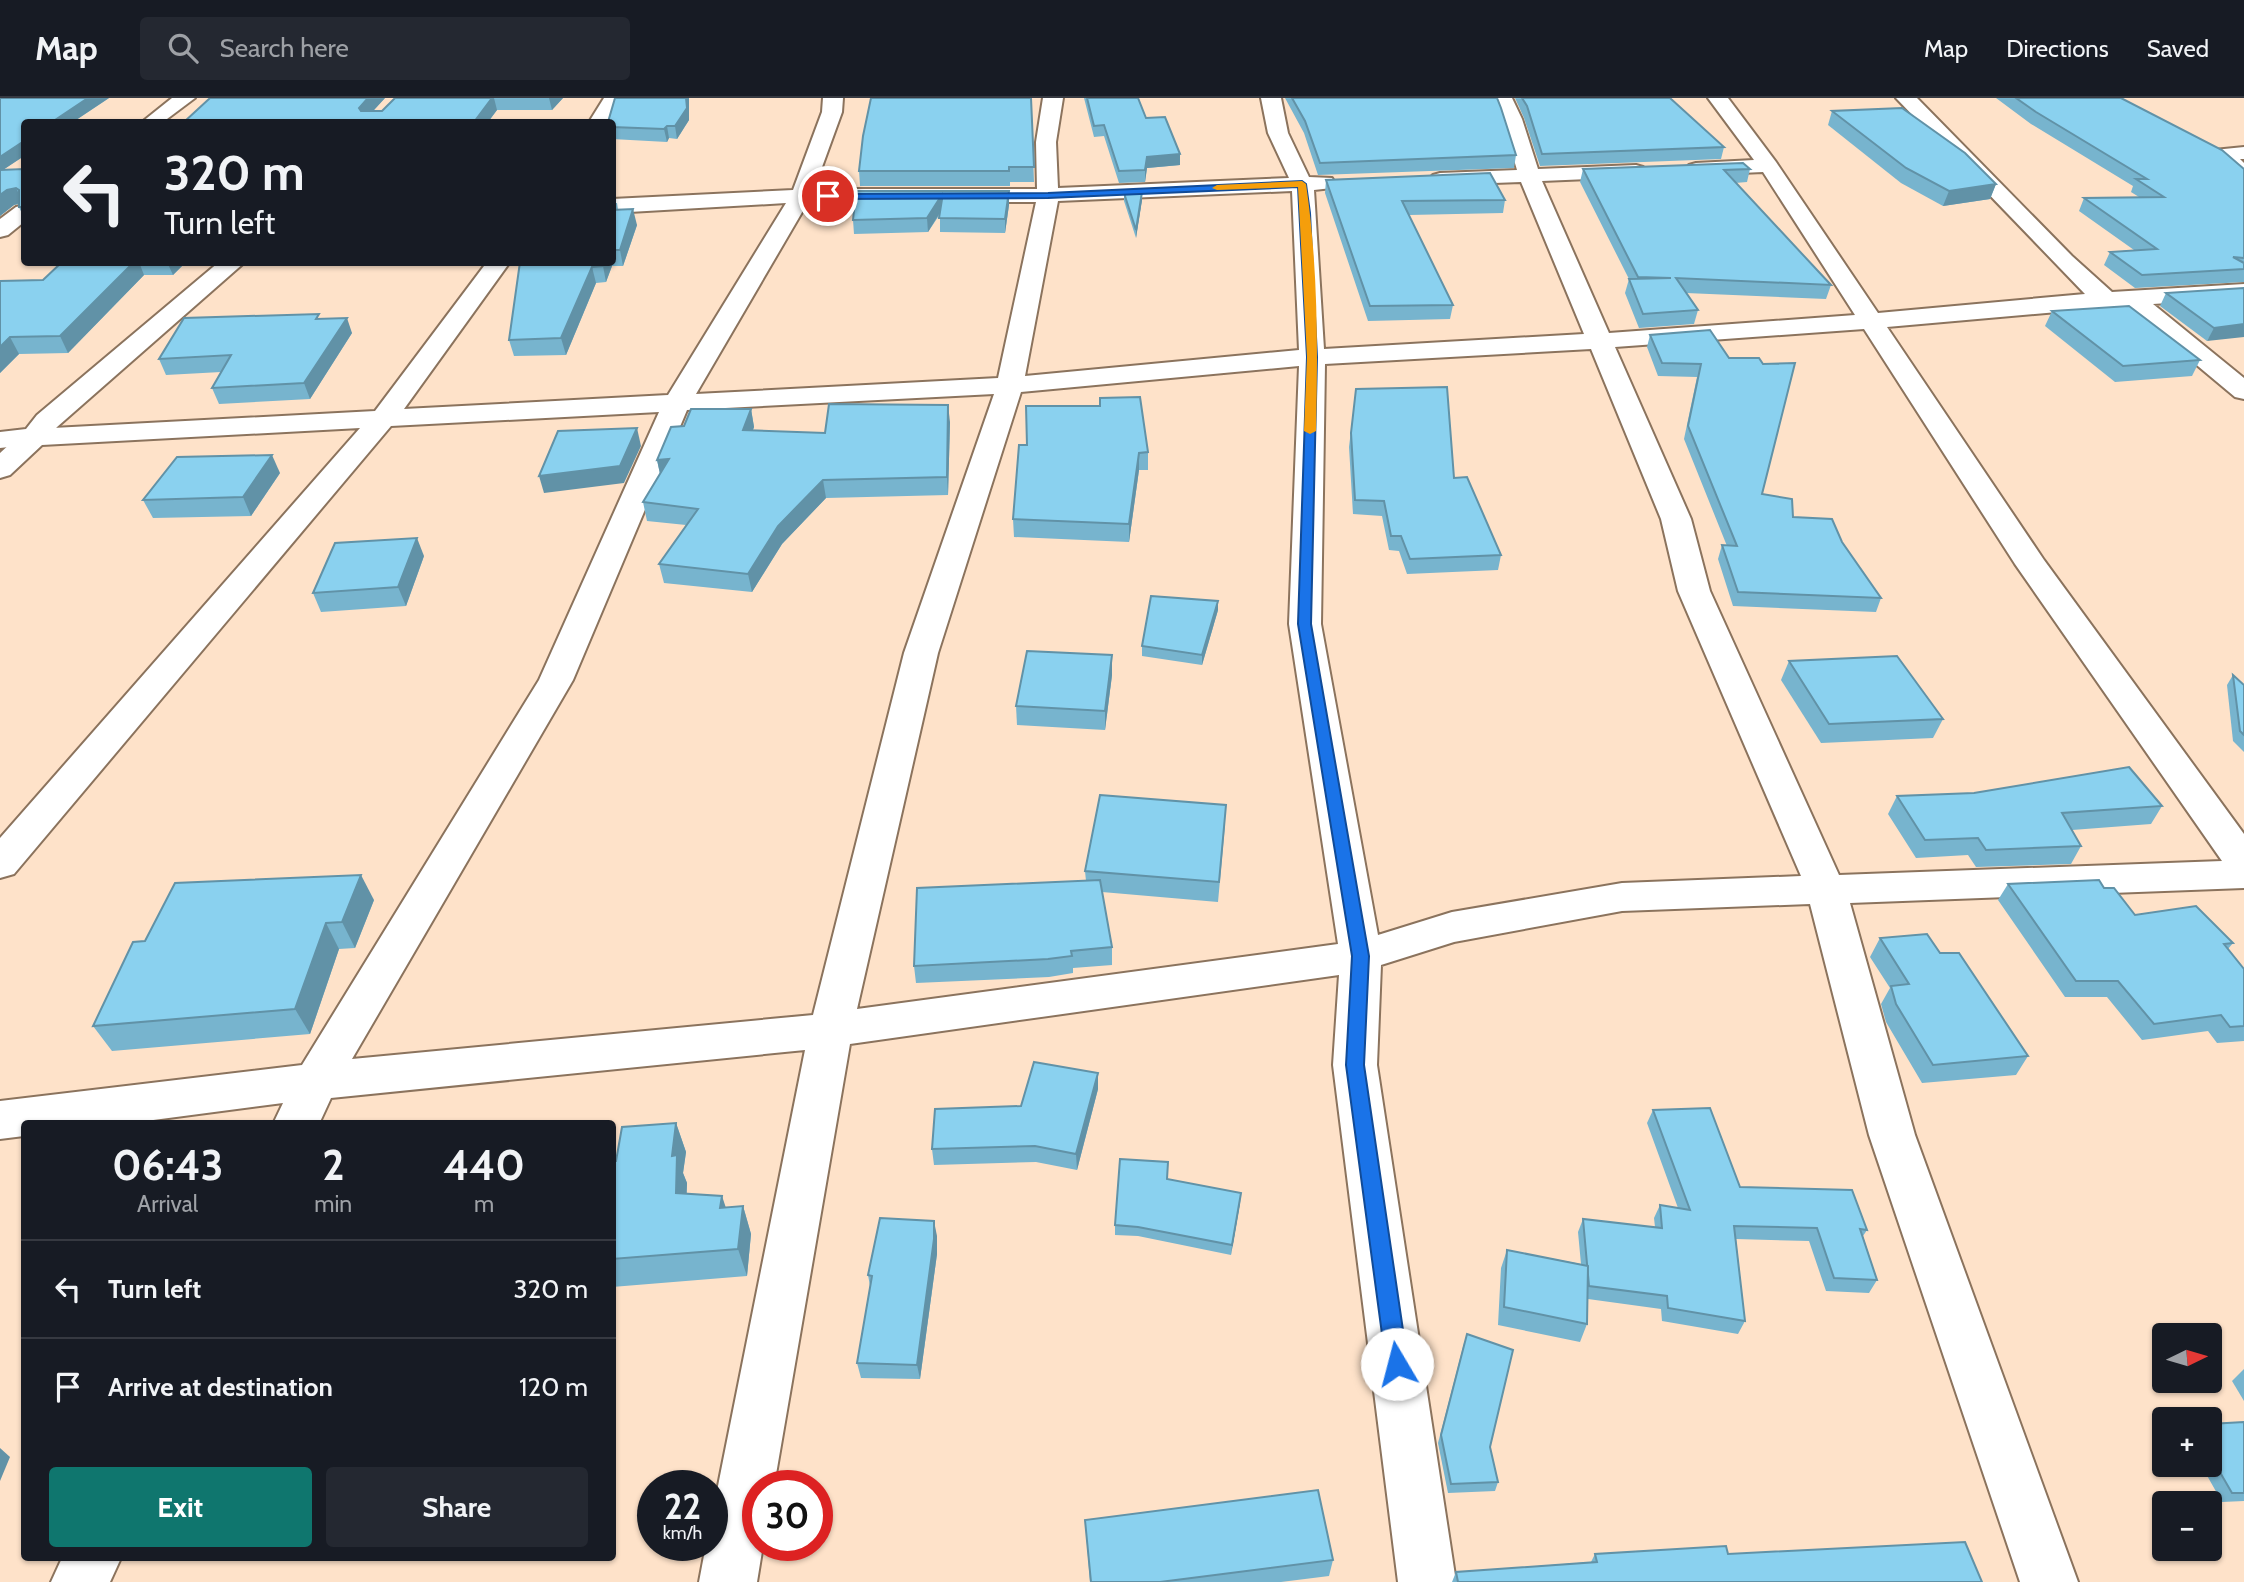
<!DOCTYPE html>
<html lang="en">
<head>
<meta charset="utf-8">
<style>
	:root { --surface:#171b24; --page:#242831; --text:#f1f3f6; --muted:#9ea1a6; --line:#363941; --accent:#0f766e }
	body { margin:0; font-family:Cabin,sans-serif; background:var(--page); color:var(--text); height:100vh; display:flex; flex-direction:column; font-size:26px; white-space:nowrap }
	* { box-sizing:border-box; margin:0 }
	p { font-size:23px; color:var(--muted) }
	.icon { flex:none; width:38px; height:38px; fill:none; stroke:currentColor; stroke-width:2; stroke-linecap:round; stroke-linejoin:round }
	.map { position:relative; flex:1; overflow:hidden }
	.sheet { position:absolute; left:21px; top:1022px; width:595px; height:441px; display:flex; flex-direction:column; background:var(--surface); border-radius:7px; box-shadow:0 2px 5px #0004 }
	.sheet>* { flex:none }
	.guide { position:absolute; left:21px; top:21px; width:595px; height:147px; border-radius:7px; box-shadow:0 2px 5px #0004; background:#171b24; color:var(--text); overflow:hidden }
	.needle { width:46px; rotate:85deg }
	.tools { position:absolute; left:2152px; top:1225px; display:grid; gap:14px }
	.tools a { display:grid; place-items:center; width:70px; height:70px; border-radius:7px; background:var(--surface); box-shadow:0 2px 5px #0004; font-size:35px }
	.speed { position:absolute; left:637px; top:1372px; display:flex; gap:14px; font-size:35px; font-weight:700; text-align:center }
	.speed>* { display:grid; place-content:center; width:91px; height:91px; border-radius:50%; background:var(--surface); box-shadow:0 2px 5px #0004; line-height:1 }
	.speed small { font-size:18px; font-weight:400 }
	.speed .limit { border:10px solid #d22; background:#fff; color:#111 }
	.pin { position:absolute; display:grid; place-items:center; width:60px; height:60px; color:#fff; margin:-30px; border:4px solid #fff; border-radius:50%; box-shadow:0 2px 7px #0007 }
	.me { position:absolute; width:77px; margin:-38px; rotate:352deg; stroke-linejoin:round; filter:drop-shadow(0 0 5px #0008) }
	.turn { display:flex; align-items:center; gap:24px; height:147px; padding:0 28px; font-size:32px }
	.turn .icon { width:91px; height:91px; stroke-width:2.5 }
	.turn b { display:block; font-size:49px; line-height:60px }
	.eta { display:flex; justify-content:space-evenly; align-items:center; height:119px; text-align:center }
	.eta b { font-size:42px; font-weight:700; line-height:49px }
	.button { display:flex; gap:14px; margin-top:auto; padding:14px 28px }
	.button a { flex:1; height:80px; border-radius:7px; background:var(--accent); color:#fff; font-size:28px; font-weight:700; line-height:80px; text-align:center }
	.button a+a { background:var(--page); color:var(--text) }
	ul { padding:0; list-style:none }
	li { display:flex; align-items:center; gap:21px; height:98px; padding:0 28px; border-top:2px solid var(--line) }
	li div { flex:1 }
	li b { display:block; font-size:26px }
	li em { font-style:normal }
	header { display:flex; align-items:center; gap:42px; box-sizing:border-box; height:98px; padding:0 35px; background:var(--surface); border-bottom:2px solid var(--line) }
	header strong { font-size:33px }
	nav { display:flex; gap:38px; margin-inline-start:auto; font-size:24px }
	.search { width:490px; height:63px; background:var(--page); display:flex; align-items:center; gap:18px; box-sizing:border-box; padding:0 24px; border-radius:7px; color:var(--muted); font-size:26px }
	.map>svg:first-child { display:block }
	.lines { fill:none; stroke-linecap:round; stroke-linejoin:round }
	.street-casing { stroke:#8b735d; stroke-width:4 }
	.secondary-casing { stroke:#8b735d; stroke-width:4 }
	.street { fill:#fff; fill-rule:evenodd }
	.secondary { fill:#fff; fill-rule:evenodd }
	.wall { fill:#77b4ce }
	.shaded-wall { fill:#6192a7 }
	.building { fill:#8ad1ef; stroke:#6192a7; stroke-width:2 }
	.route { fill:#1a73e8; stroke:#114b97; stroke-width:2 }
	.slow { fill:#f59e0b }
</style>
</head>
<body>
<header>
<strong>Map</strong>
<div class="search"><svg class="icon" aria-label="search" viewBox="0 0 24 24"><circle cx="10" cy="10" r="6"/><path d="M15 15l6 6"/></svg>Search here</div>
<nav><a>Map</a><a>Directions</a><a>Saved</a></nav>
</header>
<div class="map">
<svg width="2244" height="1484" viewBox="0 0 2244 1484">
	<rect width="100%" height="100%" fill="#fee2c9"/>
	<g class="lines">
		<defs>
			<g id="street">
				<path d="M172,0h23l-32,24h-21z"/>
				<path d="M604,0h20l-17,24h-18z"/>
				<path d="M823,0h20l-1,14 -28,77h223l-1,-47 7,-44h20l-7,44 2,46 231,-10 -21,-45 -7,-35h20l7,35 21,44 23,1 3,5 -3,5 -18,2 10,159 260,-15 -63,-152 -81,3 -7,-2 -4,-4 4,-4 7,-2 77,-3 -15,-51 -10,-21h20l10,21 16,50 98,-4 7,2 3,4 -3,4 -7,2 -94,4 67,152 246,-18 -92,-143 -67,3 -7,-2 -3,-4 3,-4 7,-2 58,-3 -46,-62h20l48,64 102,151 207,-19 -189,-196h21l155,158 40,36 132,-8v14l-91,6 91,74v21l-9,-2 -109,-91 -239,21 157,233 200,274v54l-394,15 65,232 163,447h-58l-151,-447 -59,-231 -188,7 -168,31 -73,23 -4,100 79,517h-58l-65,-517 6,-90 -489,69 -76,442h-16v59h5l-6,37h-58l7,-37h6v-29l93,-466 -474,48 -12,26h-46l10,-21 -160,21h-99v12l-24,3v-38l302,-36 237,-385 120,-268 -268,14 -377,448 -14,4v-40l360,-410 -318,17 -32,30 -10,3v-25l24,-22 10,-2 341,-18 112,-149h23l-106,147 264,-14 118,-192 -174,10v-14l181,-9 29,-78zM1292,93l7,159 -274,26 33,-175zM808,104h228l-38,176 -302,16zM1864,231l151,235 207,297 -383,14 -129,-284 -19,-72 -76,-172zM1591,251l70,170 17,72 123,285 -179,7 -170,29 -74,23 -57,-311 4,-260zM1299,268l-10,258 49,320 -481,65 81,-356 83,-261zM994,296l-90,259 -91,362 -461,44 221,-379 114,-270z"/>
				<path d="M2244,49v12h-4l4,4v17l-7,-2 -26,-24 3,-4z"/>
				<path d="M24,107v17l-16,13 -8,2v-18l16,-12z"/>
				<path d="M62,1460h59l-11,24h-59z"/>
			</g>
			<path id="secondary" d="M219,164h26l-188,165 -13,16 -44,5v-16l26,-3 11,-14z"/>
		</defs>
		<use href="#street" class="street-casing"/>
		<use href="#secondary" class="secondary-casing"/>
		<use href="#street" class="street"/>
		<use href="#secondary" class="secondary"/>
	</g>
	<g class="wall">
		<path d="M0,0h109l-36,24h-49v34l-20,13h20v49l-5,-11v-3l-5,1 -14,11z"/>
		<path d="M385,0l-12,13h9l13,-13h168l-11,12h-55l-9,12h-304z"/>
		<path d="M615,0h74v22l-12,19 -8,-1 -2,4 -55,-3v-17z"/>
		<path d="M1031,0l3,84h-24v4h-150l-1,-15z"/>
		<path d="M1084,0h54l8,20 34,47 -33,3 -2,14 -26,1 -15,-47 -10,1z"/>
		<path d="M1285,0h212l19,57 -2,13 -196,7 -14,-42z"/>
		<path d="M1515,0h155l54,49 -3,12 -181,7 -16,-48z"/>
		<path d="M1996,0h132h-6l122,71v113l-109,6 -31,-23 6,-13 24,-2 -55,-39 5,-13 55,-1 -8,-5 2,-6 -102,-62z"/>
		<path d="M1832,13l164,73 -6,15 -47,7 -42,-23 -73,-58z"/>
		<path d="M1583,71h167l-3,13 -12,1 96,102 -5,14 -140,-6 12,17 -4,14 -55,4 -14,-35 4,-14 -49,-97z"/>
		<path d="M1326,82l179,20 -2,13 -94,2 44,90 -3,14 -82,2 -43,-128z"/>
		<path d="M1142,94v8l-6,38 -12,-37v-8z"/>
		<path d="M612,105h5l1,7 19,15 -14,41h-11l-6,16 -10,1 -30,72 -52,1 -5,-16 11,-78h92z"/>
		<path d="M1009,107l-4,28 -65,-1v-18l-12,18 -74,2 -1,-14z"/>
		<path d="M62,164h124l-13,13h-29l-76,78 -49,1 -19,19v-92l43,-1z"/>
		<path d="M2244,190l-37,53 -47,-35 6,-13z"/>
		<path d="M2052,213l148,49 -8,16 -77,6 -70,-56z"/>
		<path d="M321,220l31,15 -42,66 -91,5 -7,-16 9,-16 -55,3 -7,-16z"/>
		<path d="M1710,232l52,164 31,23 49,25 39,56 -5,14 -143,-6 -15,-47 4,-14 5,1 -43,-107 13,-62 -39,-1 -11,-29 3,-12z"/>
		<path d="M1356,291l98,89 47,77 -3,15 -91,4 -8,-23 -10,-1 -7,-34 -29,-2 -4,-67z"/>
		<path d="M751,311l3,18 -1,3 72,3 125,-11 -2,73 -122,3 -44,46 -30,48 -88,-9 -5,-19 27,-39 -39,-4 -4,-19 17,-28 -3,-14 27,-34z"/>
		<path d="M1027,347l121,7v18h-9l-10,72 -115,-5 -1,-18z"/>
		<path d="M280,375l-29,43 -98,2 -10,-18z"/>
		<path d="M424,458l-18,50 -85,6 -8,-19z"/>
		<path d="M1218,503v9l-16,55 -60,-9v-10z"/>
		<path d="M1112,557v20l-7,55 -88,-5 -1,-19z"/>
		<path d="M1789,563l154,58 -10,19 -112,5 -40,-63z"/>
		<path d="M2233,577l11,10v67l-11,-11 -6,-56z"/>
		<path d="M1897,698l265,10 -11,18 -79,6 9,16 -10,18 -95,3 -8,-12 -52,3 -28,-44z"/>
		<path d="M1225,727l-7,77 -116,-10 10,55v18l-39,3v5l-24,4 -133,6 -2,-17 172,-85 -1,-10z"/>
		<path d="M2008,786l96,4 31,27 98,28 -5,6 16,20v72l-27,2 -9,-12 -66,9 -35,-43h-42l-67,-97z"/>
		<path d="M374,802l-19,48 -16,1 -29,85 -198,17 -19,-25 52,-85z"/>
		<path d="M1880,840l60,15 88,103 -12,19 -94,8 -36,-61 -5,-18 9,-16 -20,-31z"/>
		<path d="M1098,975v16l-21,81 -41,-8 -102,3 -2,-16 89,-43z"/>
		<path d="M1653,1012l87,77 127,43 -4,6 14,44 -8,13 -43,-2 -17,-50 -73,-2 9,82 -7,13 -76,-13 -1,-12 -73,-10 -1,25 -7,18 -82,-17 3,-57 6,-18 74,14 -3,-32 5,-13 72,8 -1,-9 6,-13 18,3 -31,-85z"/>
		<path d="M676,1025l10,29 -3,21 4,10 -1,11 40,14 17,-2 8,28 -4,42 -135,11v-126h4z"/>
		<path d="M1167,1081l73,24 -9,52 -93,-19 -23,-1v-10z"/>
		<path d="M937,1138v18l-17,125 -59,-1 -4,-15 13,-77 -2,-11z"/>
		<path d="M1464,1245l34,139 -3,9 -47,2 -10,-50z"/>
		<path d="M2244,1271v32l-12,-20z"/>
		<path d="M2244,1324v79l-22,1 -21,-37h9v-41z"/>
		<path d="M1085,1422l248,40 -4,16 -48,6h-191z"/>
		<path d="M1595,1456h133l254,28h-530l4,-10 135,-10z"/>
	</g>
	<g class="shaded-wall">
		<path d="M88,0h21l-36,24h-21z"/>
		<path d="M368,0h17l-22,24 -4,-14z"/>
		<path d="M492,0h2l3,12 -9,12h-14z"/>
		<path d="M549,0h14l-11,12z"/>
		<path d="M686,0h3v22l-12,19 -2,-13z"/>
		<path d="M667,28l2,12 -2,4 -3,-13z"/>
		<path d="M24,43v15l-24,16v-15z"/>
		<path d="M1180,56v11l-33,3 -2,14v-12l2,-13z"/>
		<path d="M1996,86l-6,15 -47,7 6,-15z"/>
		<path d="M16,90l7,14 -9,3 -14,11v-21l7,-5z"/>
		<path d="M1009,93v14l-4,28v-14z"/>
		<path d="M1142,94v8l-6,38v-8z"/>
		<path d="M943,95l1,13 -16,26 -1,-14z"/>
		<path d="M633,111l4,16 -14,41 -3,-16z"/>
		<path d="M134,164h5l5,13 -76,78 -8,-17z"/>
		<path d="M167,164h19l-13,13z"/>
		<path d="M604,164h7l1,4 -6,16 -3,-16z"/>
		<path d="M592,169l4,16 -30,72 -5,-17z"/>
		<path d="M347,220l5,15 -42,66 -6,-16z"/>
		<path d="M2244,226v13l-37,4 7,-13z"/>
		<path d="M10,239l9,17 -19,19v-26z"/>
		<path d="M948,307l2,17 -2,73 -1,-18z"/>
		<path d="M751,311l3,18 -8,20 -3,-17z"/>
		<path d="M637,330l4,18 -17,37 -80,10 -5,-17z"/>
		<path d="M1139,355v17l-10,72v-18z"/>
		<path d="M272,357l8,18 -29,43 -8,-19z"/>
		<path d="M669,361l-8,19 -4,-18z"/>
		<path d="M823,382l3,18 -44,46 -30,48 -4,-18 30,-48z"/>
		<path d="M417,440l7,18 -18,50 -8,-19z"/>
		<path d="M1218,503v9l-16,55v-10z"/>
		<path d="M1112,557v20l-7,55v-19z"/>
		<path d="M361,777l13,25 -19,48 -13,-26z"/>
		<path d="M326,825l13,26 -29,85 -15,-25z"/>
		<path d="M1098,975v16l-21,81 -1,-16z"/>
		<path d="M676,1025l10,29 -3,21 4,10 -1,38 -10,-28 -4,-37z"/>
		<path d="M1241,1095l-1,10 -9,52 1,-10z"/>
		<path d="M722,1098l9,27 -11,-15z"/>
		<path d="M743,1108l8,28 -4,42 -9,-27z"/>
		<path d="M934,1123l3,15v18l-17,125 -3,-14z"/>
		<path d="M0,1350l10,9 -10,24z"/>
	</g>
	<g class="building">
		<path d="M0,0h88l-36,24h-28v19l-24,16z"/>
		<path d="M210,0h158l-9,10 2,3h21l13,-13h97l-18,24h-290z"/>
		<path d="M615,0h71l1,10 -12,18h-8l-3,3 -52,-2v-5h-4z"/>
		<path d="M871,0h160l3,69h-25v4h-150l4,-35z"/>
		<path d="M1087,0h51l8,20 19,-1 15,37 -33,3 -2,13 -26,1 -15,-46 -10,1z"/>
		<path d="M1292,0h205l4,10 15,47 -196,8 -15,-42z"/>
		<path d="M1522,0h148l54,49 -182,7 -15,-48z"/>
		<path d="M2016,0h105l101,52 22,19v89l-11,-1 11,6v6l-102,6 -32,-23 47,-3 -73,-51 80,-1 -28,-18h11l-111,-67z"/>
		<path d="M1902,10l63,45 31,31 -47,7 -43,-23 -74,-57z"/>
		<path d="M1743,65l7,6 -26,1 107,115 -155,-7 22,32 -55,4 -14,-35 42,-1 -33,-1 -55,-108z"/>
		<path d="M24,71v38h-5v-17l-3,-2 -9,2 -7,5v-25z"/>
		<path d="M1490,75l15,27 -103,1 51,104 -83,1 -44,-126z"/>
		<path d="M856,93h153l-4,28 -66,-1 4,-25 -16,25 -74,2z"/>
		<path d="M1142,94l-6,38 -12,-37z"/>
		<path d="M633,111l-13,41h-8v-40z"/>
		<path d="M62,164h72l-74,74 -50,1 -10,10v-66l43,-1z"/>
		<path d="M520,164h84l-1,4 -11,1 -31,71 -52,2z"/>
		<path d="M2244,190v36l-30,4 -48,-35z"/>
		<path d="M2129,208l71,54 -77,6 -71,-55z"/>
		<path d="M319,216l-3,5 31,-1 -43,65 -92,5 19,-33 -72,4 25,-41z"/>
		<path d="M1710,232l19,28h30l4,6 32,-1 -33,131 30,5 1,18 39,2 10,23 39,56 -143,-6 -16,-47 15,1 -49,-120 13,-62 -39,-1 -12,-28z"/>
		<path d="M1447,289l7,91 13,-1 34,78 -91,4 -9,-23h-10l-7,-35 -29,-1 -4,-67 5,-44z"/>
		<path d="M1140,299l8,55 -9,1 -10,71 -116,-5 6,-74h8l-1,-39h74v-8z"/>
		<path d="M829,306l119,1 -1,72 -124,3 -45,46 -30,48 -89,-10 39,-55 -55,-7 26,-43 -12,1 14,-33 13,-1 7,-17h60l-8,21 82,3z"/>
		<path d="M637,330l-17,38 -81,10 19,-45z"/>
		<path d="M272,357l-29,42 -100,3 34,-43z"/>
		<path d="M417,440l-19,49 -85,6 22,-50z"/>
		<path d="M1151,498l67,5 -16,54 -60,-9z"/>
		<path d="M1027,553l85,4 -7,56 -89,-5z"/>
		<path d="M1897,558l46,63 -114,5 -40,-63z"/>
		<path d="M2233,577l11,10v50l-4,-4z"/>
		<path d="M2129,669l33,39 -100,7 19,33 -95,4 -8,-12 -53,2 -28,-44 77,-3z"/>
		<path d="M1100,697l126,10 -7,77 -134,-11z"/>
		<path d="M361,777l-19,47 -16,1 -31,86 -202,17 40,-84 12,-1 30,-58z"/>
		<path d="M1100,782l12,67 -41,4 1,5 -24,3 -134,7 3,-78z"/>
		<path d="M2099,782l5,8h10l21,27 61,-9 37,37 -9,1 20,25v57l-14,1 -9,-12 -67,9 -36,-43h-42l-68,-97z"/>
		<path d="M1927,836l13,19h19l69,103 -95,9 -37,-61 -5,-18 18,-2 -29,-46z"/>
		<path d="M1034,964l64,11 -22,81 -41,-8 -103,3 3,-40 86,-3z"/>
		<path d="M1710,1010l30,79 112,3 15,40 -7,-1 17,51 -43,-2 -17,-50 -83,-2 11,95 -77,-13 -1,-12 -78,-10 -6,-67 79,9 -2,-23 30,5 -37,-100z"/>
		<path d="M676,1025l-4,33 5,-1 -1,38 46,3 -2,12 23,-2 -5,43 -126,10v-98h4l6,-34z"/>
		<path d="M1120,1061l48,3 -1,17 74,14 -9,52 -94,-18 -23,-2z"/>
		<path d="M880,1120l54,3v18l-17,126 -60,-2 15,-87 -4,-1z"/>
		<path d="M1507,1152l81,16 -1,58 -83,-17z"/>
		<path d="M1467,1236l46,16 -23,97 8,35 -47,2 -10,-49z"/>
		<path d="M2244,1324v71h-12l-22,-38v-31z"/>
		<path d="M1318,1392l15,70 -173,22h-69l-6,-62z"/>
		<path d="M1965,1444l17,40h-524l-2,-10 141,-10 -2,-8 131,-8 2,8z"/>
	</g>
	<path class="route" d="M1302,83l4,3 4,29 7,144 -6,267 58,332 -5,109 44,299 -4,8 -7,3 -8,-3 -3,-8 -40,-299 6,-109 -54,-332 9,-267 -9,-170 -250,11 -220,1 -4,-3 4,-2 220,-1z"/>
	<path class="slow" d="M1302,83l4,3c12,81 12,165 10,247l-6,3 -6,-3 3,-74 -9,-170 -81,3 -5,-2 5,-3z"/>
</svg>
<div class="tools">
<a><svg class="needle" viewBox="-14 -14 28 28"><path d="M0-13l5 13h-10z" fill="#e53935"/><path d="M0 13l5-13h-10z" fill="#9ea1a6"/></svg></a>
<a>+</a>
<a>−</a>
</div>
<div class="speed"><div>22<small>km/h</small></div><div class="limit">30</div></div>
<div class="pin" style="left:828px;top:98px;background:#d93025"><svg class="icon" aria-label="arrive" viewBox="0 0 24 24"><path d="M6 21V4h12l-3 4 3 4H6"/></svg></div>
<svg class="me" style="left:1397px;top:1266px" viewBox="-20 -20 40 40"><circle r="19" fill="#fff"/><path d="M0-13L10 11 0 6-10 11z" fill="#1a73e8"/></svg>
<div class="guide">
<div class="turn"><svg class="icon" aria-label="left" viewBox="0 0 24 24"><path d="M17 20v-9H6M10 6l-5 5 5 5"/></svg><div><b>320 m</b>Turn left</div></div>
</div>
<section class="sheet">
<div class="eta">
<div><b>06:43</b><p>Arrival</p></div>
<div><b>2</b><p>min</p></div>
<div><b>440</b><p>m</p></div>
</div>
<ul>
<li><svg class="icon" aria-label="left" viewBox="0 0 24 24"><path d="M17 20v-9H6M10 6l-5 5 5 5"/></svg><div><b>Turn left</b></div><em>320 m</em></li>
<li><svg class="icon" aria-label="arrive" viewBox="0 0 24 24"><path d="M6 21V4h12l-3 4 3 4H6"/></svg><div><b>Arrive at destination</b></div><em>120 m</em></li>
</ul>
<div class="button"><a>Exit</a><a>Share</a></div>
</section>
</div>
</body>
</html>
